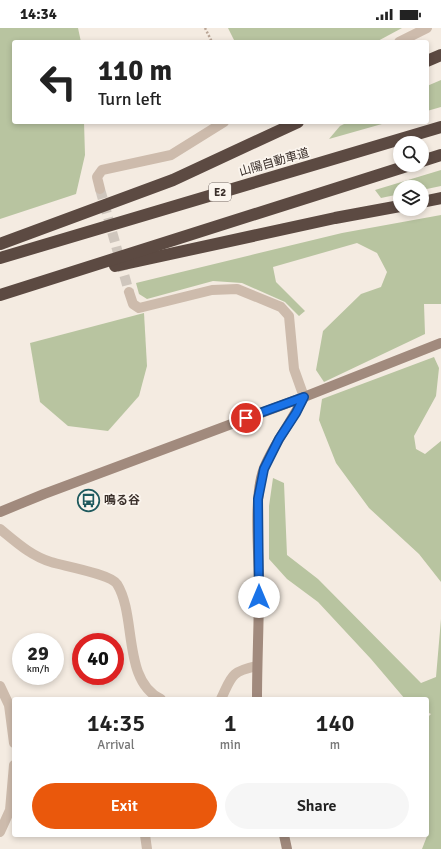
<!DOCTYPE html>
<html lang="en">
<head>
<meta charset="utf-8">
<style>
	:root { --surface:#fff; --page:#f6f6f6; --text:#222; --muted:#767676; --accent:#ea580c }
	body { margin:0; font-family:Signika,"Noto Sans JP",sans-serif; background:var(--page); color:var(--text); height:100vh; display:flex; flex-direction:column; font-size:15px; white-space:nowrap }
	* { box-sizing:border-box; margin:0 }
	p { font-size:13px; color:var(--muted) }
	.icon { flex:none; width:22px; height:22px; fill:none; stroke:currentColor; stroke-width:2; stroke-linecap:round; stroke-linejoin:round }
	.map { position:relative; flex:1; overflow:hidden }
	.panel { position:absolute; left:12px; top:669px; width:417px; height:140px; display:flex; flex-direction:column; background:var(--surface); border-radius:4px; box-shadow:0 2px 6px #0003 }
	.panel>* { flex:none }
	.top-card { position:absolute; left:12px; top:12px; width:417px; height:84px; border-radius:4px; box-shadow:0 2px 6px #0003; background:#fff; color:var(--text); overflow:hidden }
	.controls { position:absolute; left:393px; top:108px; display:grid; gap:8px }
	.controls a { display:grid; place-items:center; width:36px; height:36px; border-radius:50%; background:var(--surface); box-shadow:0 2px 6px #0003; font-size:20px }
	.speed { position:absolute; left:12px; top:605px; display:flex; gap:8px; font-size:20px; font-weight:700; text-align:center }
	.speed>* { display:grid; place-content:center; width:52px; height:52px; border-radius:50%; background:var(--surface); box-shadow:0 2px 6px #0003; line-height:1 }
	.speed small { font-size:10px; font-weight:400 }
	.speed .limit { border:6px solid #d22; background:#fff; color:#111 }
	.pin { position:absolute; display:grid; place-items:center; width:34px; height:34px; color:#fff; margin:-17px; border:2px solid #fff; border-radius:50%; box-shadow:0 1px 4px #0007 }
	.me { position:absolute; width:44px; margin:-22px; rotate:0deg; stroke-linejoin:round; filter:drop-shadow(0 0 3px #0008) }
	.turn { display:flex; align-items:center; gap:14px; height:84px; padding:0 20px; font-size:18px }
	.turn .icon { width:52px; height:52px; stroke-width:2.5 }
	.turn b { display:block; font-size:28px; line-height:34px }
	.eta { display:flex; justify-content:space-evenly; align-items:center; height:68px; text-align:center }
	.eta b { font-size:24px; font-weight:600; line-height:28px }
	.primary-button { display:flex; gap:8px; margin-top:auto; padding:8px 20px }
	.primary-button a { flex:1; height:46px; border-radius:24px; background:var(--accent); color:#fff; font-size:16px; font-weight:600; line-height:46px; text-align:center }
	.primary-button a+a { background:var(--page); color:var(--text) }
	.status { display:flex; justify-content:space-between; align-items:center; height:28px; padding:0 20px; background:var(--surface); direction:ltr }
	.status svg { height:11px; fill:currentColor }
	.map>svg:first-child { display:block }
	.green { fill:#b8c4a0 }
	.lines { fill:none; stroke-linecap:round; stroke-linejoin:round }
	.street-tunnel { stroke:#cfc6bd; stroke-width:10; stroke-dasharray:10 5; stroke-linecap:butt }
	.path { stroke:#b9a596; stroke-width:2.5; stroke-dasharray:2 2; stroke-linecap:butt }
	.street { stroke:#cdbbac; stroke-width:10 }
	.secondary { stroke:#a18a7d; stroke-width:10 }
	.highway { stroke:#5c4a42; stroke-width:12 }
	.route-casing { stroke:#114b97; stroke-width:10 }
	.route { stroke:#1a73e8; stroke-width:7 }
	.labels { text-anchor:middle; stroke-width:3.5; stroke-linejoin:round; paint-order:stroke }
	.shield { fill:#fbf5ee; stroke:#756b66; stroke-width:1 }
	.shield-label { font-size:11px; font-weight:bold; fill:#3b302b }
	.street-label { font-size:12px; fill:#3b302b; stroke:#fbf5ee }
	.poi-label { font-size:12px; font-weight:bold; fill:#3b302b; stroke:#fbf5ee; text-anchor:start }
</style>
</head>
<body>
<div class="status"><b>14:34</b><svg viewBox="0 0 49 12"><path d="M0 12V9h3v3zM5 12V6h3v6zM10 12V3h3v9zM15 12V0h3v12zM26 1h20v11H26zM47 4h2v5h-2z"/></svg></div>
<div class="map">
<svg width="441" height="821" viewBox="0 0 441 821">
	<rect width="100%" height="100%" fill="#f4ebe1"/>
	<g class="green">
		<path d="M0,0h78l3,14h-67v80h70l1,33 -9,39 -76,25z"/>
		<path d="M228,0h174l-26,14h-141z"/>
		<path d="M441,52v27l-14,4v-25z"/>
		<path d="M348,94h41l-60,17 11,-13z"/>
		<path d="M441,142v16l-19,4v-3h-22v7l-19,4 -6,-8z"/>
		<path d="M441,187v89h-17l1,30 -101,48 -8,-12 7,-39 38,-37 20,-7 6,-15 -10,-19 -20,-10 -84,24 3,15 29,29 -6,5 -14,-14 -43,-19 -29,-2 -66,18 -8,-5 -3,-11 206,-50z"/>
		<path d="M144,285l3,53 -8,30 -31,35 -40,-5 -28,-24 -10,-59z"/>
		<path d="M434,329l5,11 -3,28 -22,40 2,13 9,5 16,-13v141l-22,-28 -50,-46 -33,-45 -17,-43 3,-21z"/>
		<path d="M273,450l11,5 3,72 31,24 103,104 15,-6 5,-58v230h-19l7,-18 -2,-5v-108l4,-4 -4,-2v-13h-22l-34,-40 -53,-57 -31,-23 -18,-20v-53z"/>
	</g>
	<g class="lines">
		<path class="street-tunnel" d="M100,161l29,103"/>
		<path class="path" d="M205,0l7,14"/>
		<g class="street">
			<path d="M399,14l28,-14"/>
			<path d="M100,161l-3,-12 5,-7 69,-15 53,-33"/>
			<path d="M129,264l4,12 6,4 73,-18 25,-1 44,18 8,9 5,53 10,28"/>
			<path d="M0,501c16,13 31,27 51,33 13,4 60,12 66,22 20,32 5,97 44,115"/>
			<path d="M0,658l9,19 5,38"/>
			<path d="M221,671c11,-23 9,-27 36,-33"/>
			<path d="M0,804l10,-22 4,-45"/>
			<path d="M145,807l2,14"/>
		</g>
		<g class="secondary">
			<path d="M0,484l44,-18 260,-97 137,-54"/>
			<path d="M257,671c0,-38 2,-75 2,-113 0,-31 -6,-90 5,-118 10,-25 28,-47 40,-71"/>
			<path d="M284,807l3,14"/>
		</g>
		<g class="highway">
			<path d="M427,33l14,-6"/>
			<path d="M422,133l19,-6"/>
			<path d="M422,174l19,-4"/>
			<path d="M0,216l173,-64 125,-58"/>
			<path d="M0,230l441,-131"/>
			<path d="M115,238l220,-48 65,-12"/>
			<path d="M0,267l410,-130"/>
		</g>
	</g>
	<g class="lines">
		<defs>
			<path id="route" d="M246,390l58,-21 -8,16 -17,26 -15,30 -6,30 1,98"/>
		</defs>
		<use href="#route" class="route-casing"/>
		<use href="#route" class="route"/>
	</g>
	<defs>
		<symbol id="bus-ring" viewBox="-11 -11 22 22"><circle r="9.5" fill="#fbf5ee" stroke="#1f5a5e" stroke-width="1.5"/><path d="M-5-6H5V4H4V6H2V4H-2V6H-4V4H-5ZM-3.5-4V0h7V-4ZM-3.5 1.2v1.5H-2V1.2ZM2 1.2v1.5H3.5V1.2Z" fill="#1f5a5e"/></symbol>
	</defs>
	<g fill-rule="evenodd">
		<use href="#bus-ring" x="76" y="460" width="25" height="25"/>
	</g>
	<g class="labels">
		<rect class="shield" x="209" y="155" width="22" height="18" rx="3"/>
		<g class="shield-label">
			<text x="220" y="168">E2</text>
		</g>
		<g class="street-label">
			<text transform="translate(274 134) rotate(-16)" y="4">山陽自動車道</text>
		</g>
		<g class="poi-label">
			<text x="104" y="476">鳴る谷</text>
		</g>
	</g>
</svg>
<div class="controls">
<a><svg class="icon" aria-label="search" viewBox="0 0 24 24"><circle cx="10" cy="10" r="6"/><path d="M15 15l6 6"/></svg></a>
<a><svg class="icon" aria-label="layers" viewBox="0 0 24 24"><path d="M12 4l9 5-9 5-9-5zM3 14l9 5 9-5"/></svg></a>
</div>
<div class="speed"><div>29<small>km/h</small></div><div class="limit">40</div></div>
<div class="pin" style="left:246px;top:390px;background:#d93025"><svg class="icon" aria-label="arrive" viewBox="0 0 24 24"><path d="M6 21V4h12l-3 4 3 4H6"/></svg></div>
<svg class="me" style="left:259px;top:569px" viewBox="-20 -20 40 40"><circle r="19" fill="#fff"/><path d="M0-13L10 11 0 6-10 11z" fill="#1a73e8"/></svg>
<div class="top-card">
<div class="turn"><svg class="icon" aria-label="left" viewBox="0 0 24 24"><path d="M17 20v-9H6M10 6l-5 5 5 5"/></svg><div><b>110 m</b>Turn left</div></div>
</div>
<section class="panel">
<div class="eta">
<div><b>14:35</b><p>Arrival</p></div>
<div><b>1</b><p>min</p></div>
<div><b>140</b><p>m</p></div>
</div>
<div class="primary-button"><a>Exit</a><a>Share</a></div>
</section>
</div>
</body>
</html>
